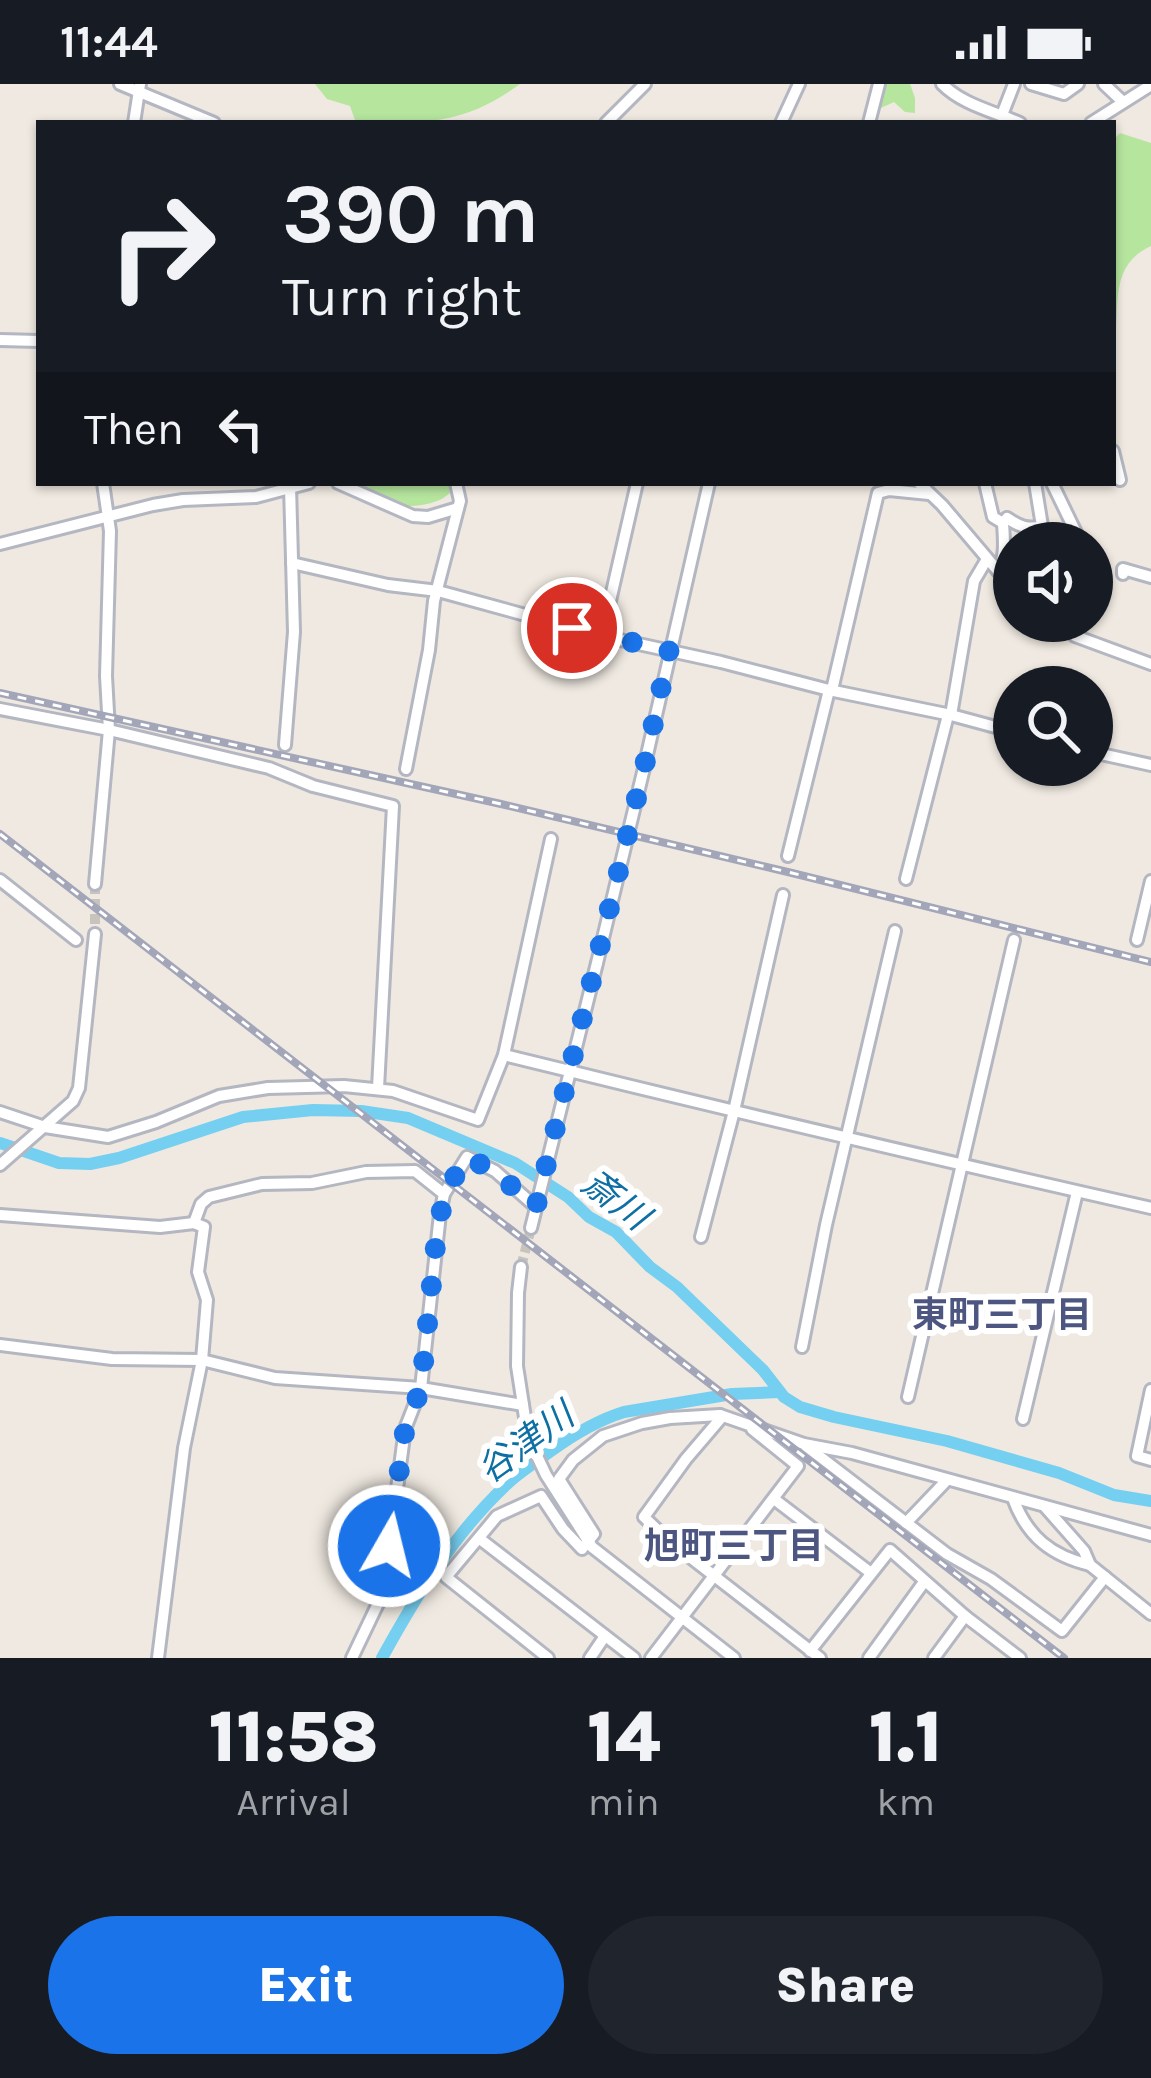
<!DOCTYPE html>
<html lang="en">
<head>
<meta charset="utf-8">
<style>
	:root { --surface:#171b24; --page:#20242c; --text:#f1f3f6; --muted:#9ea1a6; --accent:#1a73e8 }
	body { margin:0; font-family:Karla,"Noto Sans JP",sans-serif; background:var(--page); color:var(--text); height:100vh; display:flex; flex-direction:column; font-size:45px; white-space:nowrap }
	* { box-sizing:border-box; margin:0 }
	p { font-size:39px; color:var(--muted) }
	.icon { flex:none; width:66px; height:66px; fill:none; stroke:currentColor; stroke-width:2; stroke-linecap:round; stroke-linejoin:round }
	.map { position:relative; height:1574px; overflow:hidden }
	.side { display:flex; flex-direction:column; background:var(--surface); flex:1 }
	.side>* { flex:none }
	.hud { position:absolute; left:36px; top:36px; width:1080px; height:366px; border-radius:0px; box-shadow:0 3px 9px #0004; background:#171b24; color:var(--text); overflow:hidden }
	.fabs { position:absolute; left:993px; top:438px; display:grid; gap:24px }
	.fabs a { display:grid; place-items:center; width:120px; height:120px; border-radius:50%; background:var(--surface); box-shadow:0 3px 9px #0004; font-size:60px }
	.pin { position:absolute; display:grid; place-items:center; width:102px; height:102px; color:#fff; margin:-51px; border:6px solid #fff; border-radius:50%; box-shadow:0 3px 12px #0007 }
	.me { position:absolute; width:132px; margin:-66px; rotate:8deg; stroke-linejoin:round; filter:drop-shadow(0 0 9px #0008) }
	.turn { display:flex; align-items:center; gap:42px; height:252px; padding:0 48px; font-size:54px }
	.turn .icon { width:156px; height:156px; stroke-width:2.5 }
	.turn b { display:block; font-size:84px; line-height:102px }
	.then { display:flex; align-items:center; height:114px; padding:0 48px; background:#0003; gap:24px; font-size:45px }
	.eta { display:flex; justify-content:space-evenly; align-items:center; height:204px; text-align:center }
	.eta b { font-size:72px; font-weight:800; line-height:84px }
	.primary-button { display:flex; gap:24px; margin-top:auto; padding:24px 48px }
	.primary-button a { flex:1; height:138px; border-radius:72px; background:var(--accent); color:#fff; font-size:48px; font-weight:800; line-height:138px; text-align:center }
	.primary-button a+a { background:var(--page); color:var(--text) }
	.status { display:flex; justify-content:space-between; align-items:center; height:84px; padding:0 60px; background:var(--surface); direction:ltr }
	.status svg { height:33px; fill:currentColor }
	.map>svg:first-child { display:block }
	.green { fill:#b6e59e }
	.lines { fill:none; stroke-linecap:round; stroke-linejoin:round }
	.river { stroke:#75cff0; stroke-width:12 }
	.minor-tunnel { stroke:#c8c4bd; stroke-width:10; stroke-dasharray:10 5; stroke-linecap:butt }
	.minor-casing { stroke:#b4b7c1; stroke-width:16 }
	.minor { stroke:#fff; stroke-width:10 }
	.rail-casing { stroke:#a3a6b8; stroke-width:8 }
	.rail { stroke:#fff; stroke-width:3; stroke-dasharray:9; stroke-linecap:butt }
	.minor-bridge-casing { stroke:#b4b7c1; stroke-width:16; stroke-linecap:butt }
	.minor-bridge { stroke:#fff; stroke-width:10 }
	.route { stroke:#1a73e8; stroke-width:21; stroke-dasharray:0 37.8 }
	.labels { text-anchor:middle; stroke-width:12; stroke-linejoin:round; paint-order:stroke }
	.water-label { font-size:36px; font-style:italic; fill:#0d6fa3; stroke:#fff }
	.neighbourhood-label { font-size:36px; font-weight:bold; fill:#4d5680; stroke:#fff }
</style>
</head>
<body>
<div class="status"><b>11:44</b><svg viewBox="0 0 49 12"><path d="M0 12V9h3v3zM5 12V6h3v6zM10 12V3h3v9zM15 12V0h3v12zM26 1h20v11H26zM47 4h2v5h-2z"/></svg></div>
<div class="map">
<svg width="1151" height="1574" viewBox="0 0 1151 1574">
	<rect width="100%" height="100%" fill="#efe9e1"/>
	<g class="green">
		<path d="M315,0h-1h206c-57,42 -96,39 -164,39l-6,-17 -23,-7z"/>
		<path d="M879,0h31l5,14v15l-10,-1 -11,-10 -22,10z"/>
		<path d="M1120,49l31,10v103c-45,20 -29,66 -38,105v-211z"/>
		<path d="M331,399h130c-8,7 -15,15 -24,18 -34,13 -75,-2 -106,-18z"/>
	</g>
	<g class="lines">
		<g class="river">
			<path d="M0,1059l59,20 31,1 29,-6 124,-41 70,-7 48,1 47,7 107,45 53,34 21,20 27,15 34,35 27,20 86,83 21,27 16,10 34,10 113,24 112,32 55,22 37,6"/>
			<path d="M382,1574c34,-62 72,-124 124,-173 13,-13 30,-23 45,-34 22,-16 47,-31 73,-39l108,-18 47,-2"/>
		</g>
		<g class="minor-tunnel">
			<path d="M95,800v50"/>
			<path d="M521,1183l10,-39"/>
		</g>
		<defs>
			<g id="minor">
				<path d="M120,0l94,39"/>
				<path d="M942,0c21,21 51,27 78,39"/>
				<path d="M1031,0l33,10 14,-10"/>
				<path d="M1104,0l18,17"/>
				<path d="M1002,31l12,-31"/>
				<path d="M134,39l6,-39"/>
				<path d="M606,39l39,-39"/>
				<path d="M781,39l18,-39"/>
				<path d="M869,39l10,-39"/>
				<path d="M1091,39l60,-38"/>
				<path d="M0,256l39,1"/>
				<path d="M1113,367l7,29"/>
				<path d="M338,399l75,33 15,1 30,-9"/>
				<path d="M919,399l23,22 56,66 16,14"/>
				<path d="M985,399l8,34 10,6 4,-5c12,8 20,12 35,8l-7,-43"/>
				<path d="M1052,399l29,60"/>
				<path d="M1042,442l8,17"/>
				<path d="M0,460l153,-39 30,-5 73,-3 53,-14"/>
				<path d="M292,479l96,22 50,6 164,45 119,26 108,28 122,25 63,17"/>
				<path d="M998,487c8,-15 6,-31 5,-48"/>
				<path d="M1123,490v-5l28,8"/>
				<path d="M1057,537l18,15 76,28"/>
				<path d="M602,552l35,-153"/>
				<path d="M832,606l46,-197 11,-3 40,4"/>
				<path d="M0,625l109,21 160,38 44,18 80,20 -15,282"/>
				<path d="M951,631l23,-134 13,-22"/>
				<path d="M285,661l9,-113 -4,-146"/>
				<path d="M1092,668l59,13"/>
				<path d="M644,684l65,-285"/>
				<path d="M406,685l23,-119 5,-49 26,-100 -4,-18"/>
				<path d="M788,772l41,-166"/>
				<path d="M906,795l42,-164"/>
				<path d="M0,796l76,60"/>
				<path d="M95,800l14,-154 -3,-54 4,-145 -7,-48"/>
				<path d="M1137,856l14,-59"/>
				<path d="M504,971c215,53 431,104 647,153"/>
				<path d="M0,1028l45,15 63,10 48,-15 63,-26 49,-8 76,-2 49,5 85,29 26,-65 47,-216"/>
				<path d="M0,1081l73,-64 6,-13 16,-154"/>
				<path d="M0,1131l160,12 34,-4"/>
				<path d="M194,1139l7,-19 8,-7 53,-13 50,-1 54,-11 49,-1 29,23"/>
				<path d="M531,1144l66,-265"/>
				<path d="M701,1153l33,-126 49,-216"/>
				<path d="M521,1183l-3,26 -1,73 11,71 18,38 46,72 142,111"/>
				<path d="M0,1261l112,14 90,1 73,18 146,10 102,17"/>
				<path d="M802,1263l24,-122 69,-294"/>
				<path d="M1151,1306l-14,66 14,4"/>
				<path d="M908,1313l106,-457"/>
				<path d="M720,1331l1,3 -35,41 -42,58 24,23 152,118"/>
				<path d="M1023,1335l54,-227"/>
				<path d="M806,1362l141,108 44,25 71,52 43,-54"/>
				<path d="M1013,1414c14,39 39,58 77,67"/>
				<path d="M774,1415l97,74"/>
				<path d="M1046,1424l38,43 6,14 61,49"/>
				<path d="M906,1439l41,-43"/>
				<path d="M480,1455l154,119"/>
				<path d="M810,1567l80,-101 75,66 55,42"/>
				<path d="M158,1574l26,-210 18,-88 5,-60 -9,-28 6,-45 -10,-4"/>
				<path d="M352,1574l31,-65 22,-164 16,-41 19,-174 4,-20 23,-37 28,14 41,36"/>
				<path d="M548,1574l-102,-81 51,-61 44,-20 22,33 19,20 12,-15 -35,-55 14,-19 30,-24 39,-13 28,-5 50,-3 84,29 48,9 299,82"/>
				<path d="M590,1574l15,-22"/>
				<path d="M651,1574l147,-192 -46,-37"/>
				<path d="M869,1574l55,-76"/>
				<path d="M934,1574l31,-42"/>
			</g>
		</defs>
		<use href="#minor" class="minor-casing"/>
		<use href="#minor" class="minor"/>
		<defs>
			<g id="rail">
				<path d="M0,609l501,111 291,69 359,89"/>
				<path d="M0,750l1064,824"/>
			</g>
		</defs>
		<use href="#rail" class="rail-casing"/>
		<use href="#rail" class="rail"/>
		<defs>
			<path id="minor-bridge" d="M597,879l47,-195"/>
		</defs>
		<use href="#minor-bridge" class="minor-bridge-casing"/>
		<use href="#minor-bridge" class="minor-bridge"/>
	</g>
	<g class="lines">
		<path class="route" d="M389,1462l16,-117 16,-41 14,-138 9,-56 23,-37 28,15 41,35 108,-439 25,-117 -97,-23"/>
	</g>
	<g class="labels">
		<g class="water-label">
			<text transform="translate(616 1115) rotate(37)" y="13">斎川</text>
			<text transform="translate(525 1358) rotate(-36)" y="13">谷津川</text>
		</g>
		<g class="neighbourhood-label">
			<text x="1002" y="1243">東町三丁目</text>
			<text x="734" y="1474">旭町三丁目</text>
		</g>
	</g>
</svg>
<div class="fabs">
<a><svg class="icon" aria-label="sound" viewBox="0 0 24 24"><path d="M4 9h4l5-4v14l-5-4H4zM17 9q2 3 0 6"/></svg></a>
<a><svg class="icon" aria-label="search" viewBox="0 0 24 24"><circle cx="10" cy="10" r="6"/><path d="M15 15l6 6"/></svg></a>
</div>
<div class="pin" style="left:572px;top:544px;background:#d93025"><svg class="icon" aria-label="arrive" viewBox="0 0 24 24"><path d="M6 21V4h12l-3 4 3 4H6"/></svg></div>
<svg class="me" style="left:389px;top:1462px" viewBox="-20 -20 40 40"><circle r="17" fill="#1a73e8" stroke="#fff" stroke-width="3"/><path d="M0-11L8 9 0 5-8 9z" fill="#fff"/></svg>
<div class="hud">
<div class="turn"><svg class="icon" aria-label="right" viewBox="0 0 24 24"><path d="M7 20v-9h11M14 6l5 5-5 5"/></svg><div><b>390 m</b>Turn right</div></div>
<div class="then">Then<svg class="icon" aria-label="left" viewBox="0 0 24 24"><path d="M17 20v-9H6M10 6l-5 5 5 5"/></svg></div>
</div>
</div>
<section class="side">
<div class="eta">
<div><b>11:58</b><p>Arrival</p></div>
<div><b>14</b><p>min</p></div>
<div><b>1.1</b><p>km</p></div>
</div>
<div class="primary-button"><a>Exit</a><a>Share</a></div>
</section>
</body>
</html>
